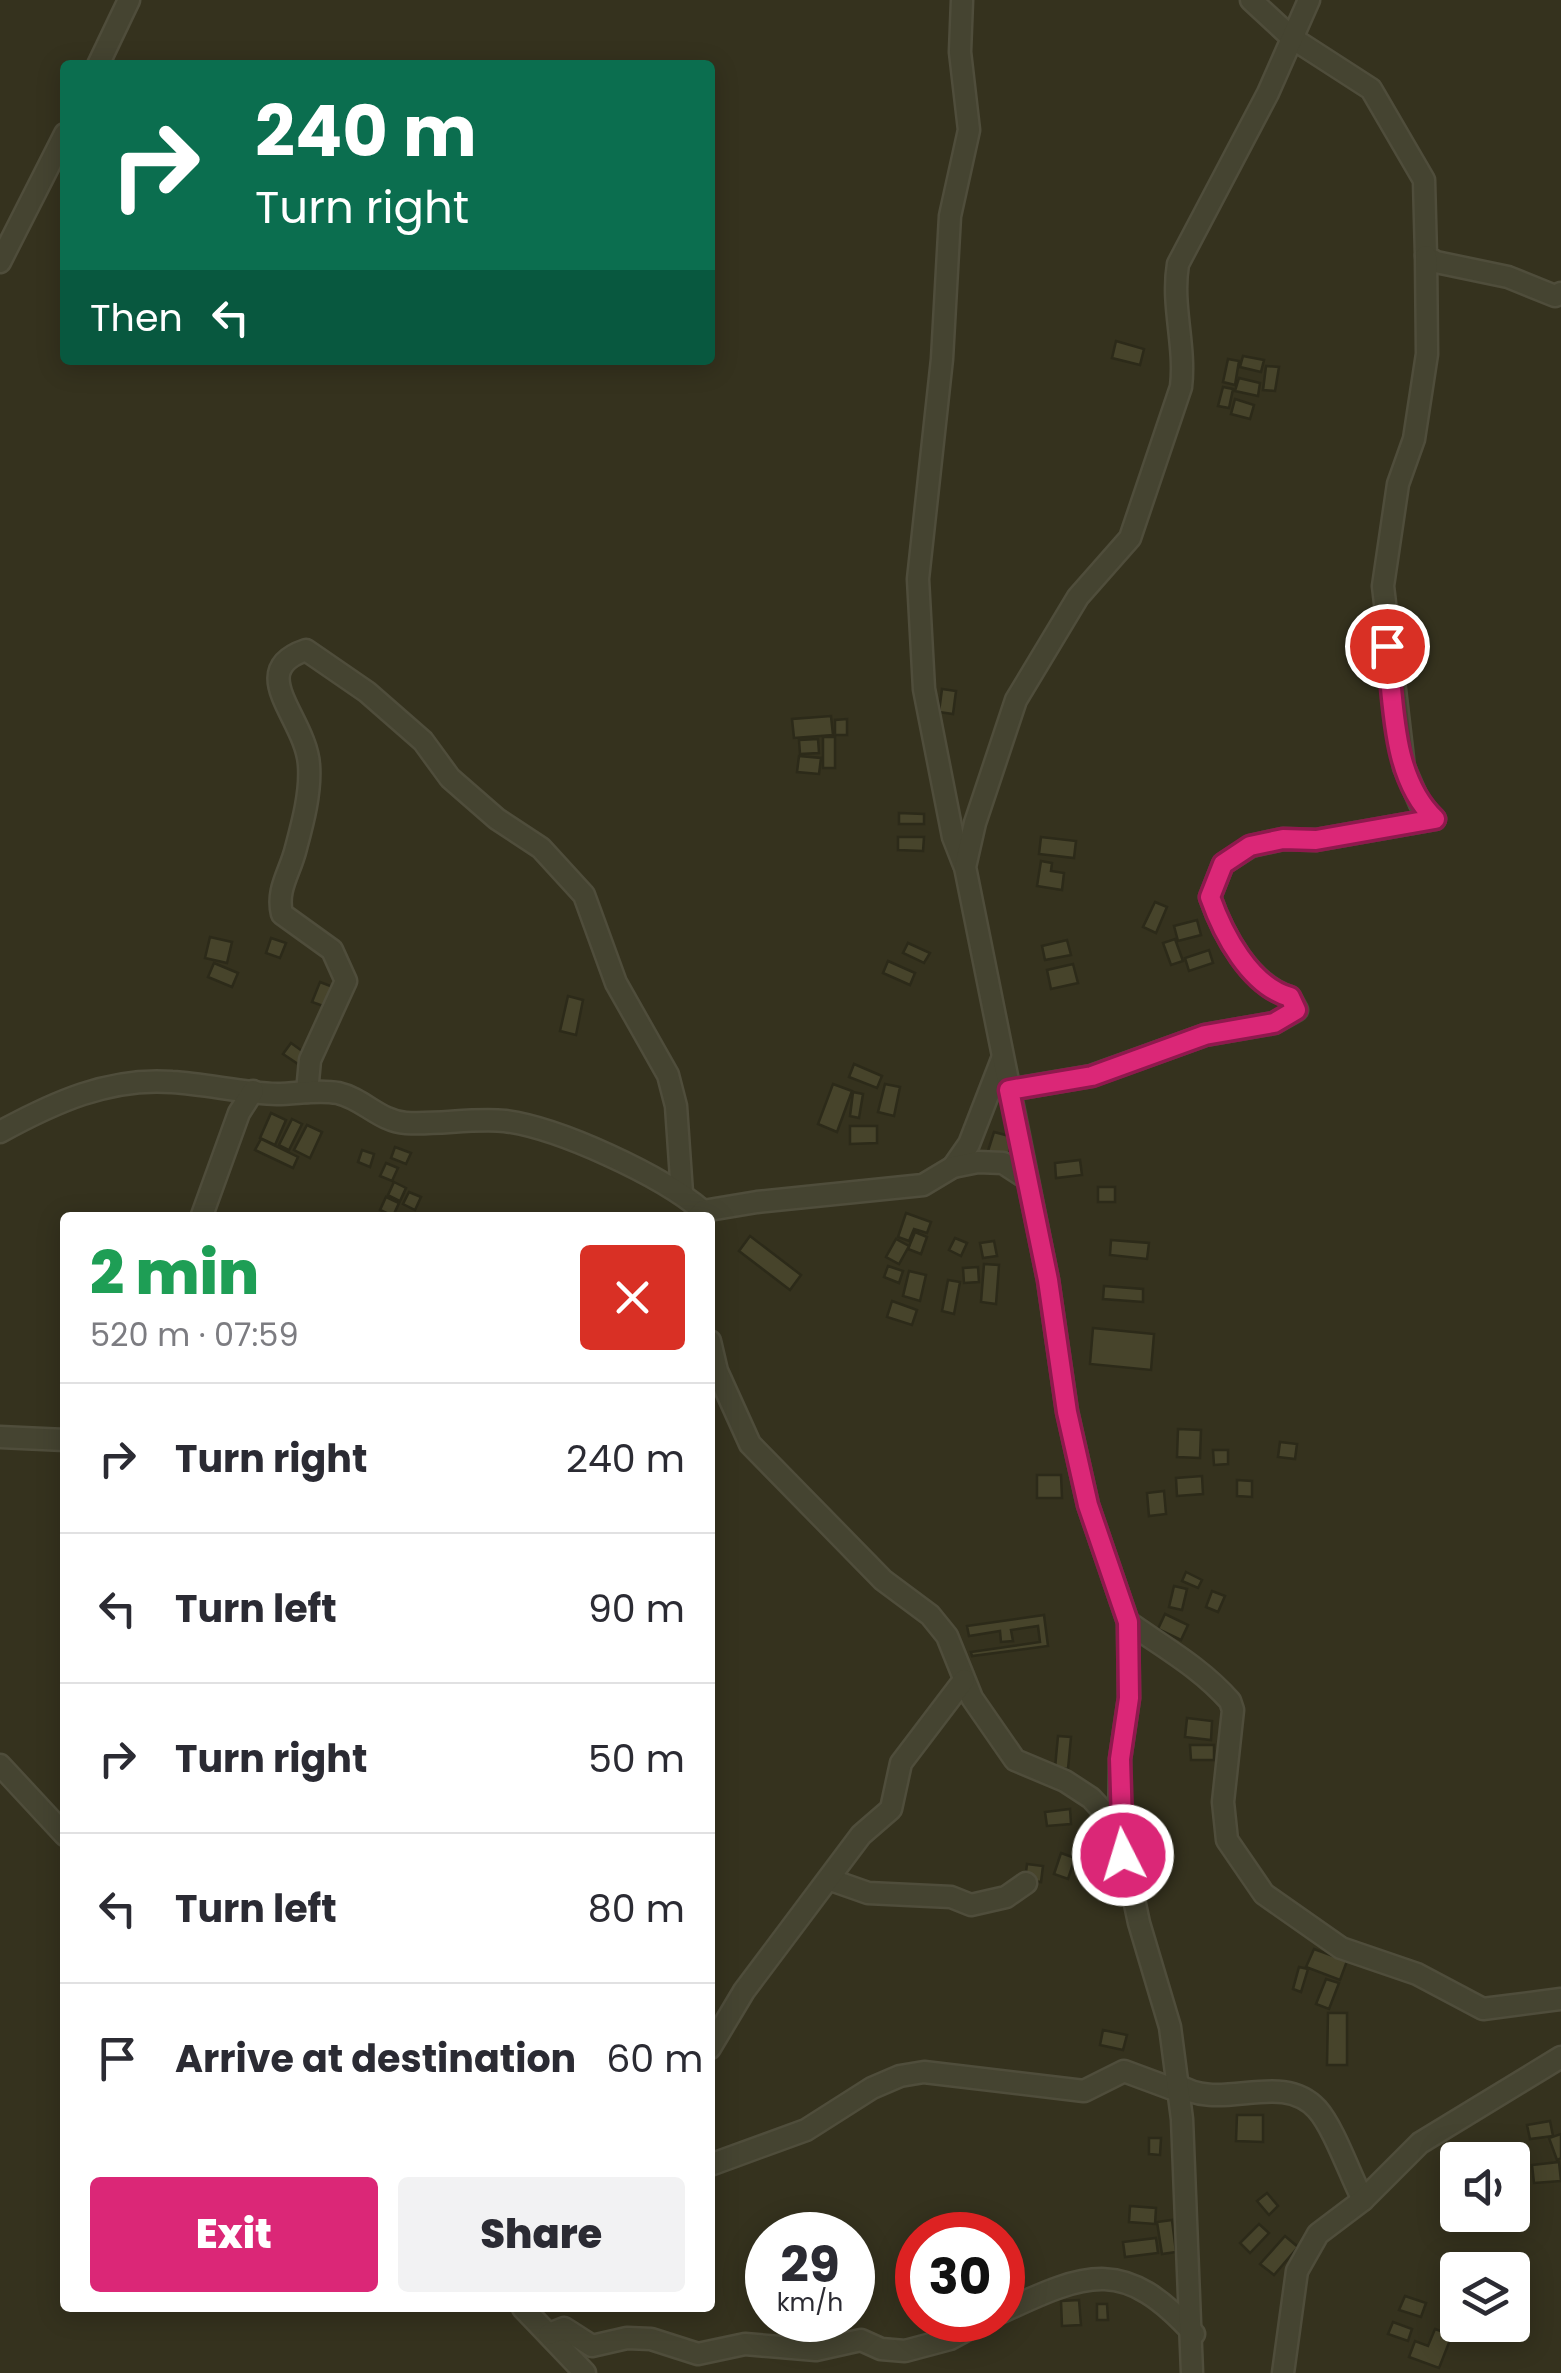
<!DOCTYPE html>
<html lang="en">
<head>
<meta charset="utf-8">
<style>
	:root { --surface:#fff; --page:#f2f2f3; --text:#2b2b33; --muted:#7c7c81; --line:#e1e1e2; --accent:#db2777 }
	body { margin:0; font-family:Poppins,sans-serif; background:var(--page); color:var(--text); height:100vh; display:flex; flex-direction:column; font-size:38px; white-space:nowrap }
	* { box-sizing:border-box; margin:0 }
	p { font-size:32px; color:var(--muted) }
	.icon { flex:none; width:55px; height:55px; fill:none; stroke:currentColor; stroke-width:2; stroke-linecap:round; stroke-linejoin:round }
	.map { position:relative; flex:1; overflow:hidden }
	.side { position:absolute; left:60px; top:1212px; width:655px; height:1100px; display:flex; flex-direction:column; background:var(--surface); border-radius:10px; box-shadow:0 5px 25px #0003 }
	.side>* { flex:none }
	.banner { position:absolute; left:60px; top:60px; width:655px; height:305px; border-radius:10px; box-shadow:0 5px 25px #0003; background:#0b6e4f; color:#fff; overflow:hidden }
	.fabs { position:absolute; left:1440px; top:2142px; display:grid; gap:20px }
	.fabs a { display:grid; place-items:center; width:90px; height:90px; border-radius:10px; background:var(--surface); box-shadow:0 5px 25px #0003; font-size:50px }
	.speed { position:absolute; left:745px; top:2212px; display:flex; gap:20px; font-size:50px; font-weight:700; text-align:center }
	.speed>* { display:grid; place-content:center; width:130px; height:130px; border-radius:50%; background:var(--surface); box-shadow:0 5px 25px #0003; line-height:1 }
	.speed small { font-size:25px; font-weight:400 }
	.speed .limit { border:15px solid #d22; background:#fff; color:#111 }
	.pin { position:absolute; display:grid; place-items:center; width:85px; height:85px; color:#fff; margin:-42px; border:5px solid #fff; border-radius:50%; box-shadow:0 2px 10px #0007 }
	.me { position:absolute; width:110px; margin:-55px; rotate:355deg; stroke-linejoin:round; filter:drop-shadow(0 0 8px #0008) }
	.turn { display:flex; align-items:center; gap:35px; height:210px; padding:0 30px; font-size:45px }
	.turn .icon { width:130px; height:130px; stroke-width:2.5 }
	.turn b { display:block; font-size:70px; line-height:85px }
	.then { display:flex; align-items:center; height:95px; padding:0 30px; background:#0003; gap:20px; font-size:38px }
	.round { display:grid; place-items:center; flex:none; width:105px; height:105px; border-radius:10px; background:var(--page) }
	.headline { display:flex; align-items:center; justify-content:space-between; height:170px; padding:0 30px }
	h1 { font-size:60px; font-weight:800; line-height:75px; color:#1e9e55 }
	.action { display:flex; gap:20px; margin-top:auto; padding:20px 30px }
	.action a { flex:1; height:115px; border-radius:10px; background:var(--accent); color:#fff; font-size:40px; font-weight:800; line-height:115px; text-align:center }
	.action a+a { background:var(--page); color:var(--text) }
	ul { padding:0; list-style:none }
	li { display:flex; align-items:center; gap:30px; height:150px; padding:0 30px; border-top:2px solid var(--line) }
	li div { flex:1 }
	li b { display:block; font-size:38px }
	li em { font-style:normal }
	.map>svg:first-child { display:block }
	.building { fill:#47442b; stroke:#2c2a19; stroke-width:2.5 }
	.lines { fill:none; stroke-linecap:round; stroke-linejoin:round }
	.minor-casing { stroke:#4f4d3b; stroke-width:25 }
	.minor { stroke:#454431; stroke-width:20 }
	.route-casing { stroke:#8e194d; stroke-width:25 }
	.route { stroke:#db2777; stroke-width:18 }
</style>
</head>
<body>
<div class="map">
<svg width="1561" height="2373" viewBox="0 0 1561 2373">
	<rect width="100%" height="100%" fill="#35321e"/>
	<g class="building">
		<path d="M1116,341l28,8 -4,16 -28,-7z"/>
		<path d="M1243,356l21,4 -3,12 -21,-5z"/>
		<path d="M1228,359l11,2 -4,24 -12,-3z"/>
		<path d="M1266,366l13,1 -4,24 -12,-1z"/>
		<path d="M1239,378l21,5 -2,13 -23,-5z"/>
		<path d="M1223,387l10,2 -4,19 -11,-2z"/>
		<path d="M1235,399l19,6 -4,14 -19,-5z"/>
		<path d="M942,689l14,2 -3,23 -14,-2z"/>
		<path d="M831,716l2,19 -39,3 -2,-19z"/>
		<path d="M847,719v16h-12v-15z"/>
		<rect x="823" y="737" width="12" height="31"/>
		<path d="M818,739l1,14 -19,1 -1,-14z"/>
		<path d="M799,756l22,2 -2,16 -22,-2z"/>
		<path d="M899,813l25,1v10h-25z"/>
		<path d="M898,837h26l-1,14 -25,-1z"/>
		<path d="M1041,837l35,4 -2,17 -35,-4z"/>
		<path d="M1041,861l11,2 -1,8 13,2 -2,17 -25,-4z"/>
		<path d="M1155,902l12,5 -11,26 -13,-6z"/>
		<path d="M1197,920l4,15 -23,6 -4,-15z"/>
		<path d="M210,937l22,5 -5,21 -22,-5z"/>
		<path d="M271,938l15,5 -6,15 -14,-5z"/>
		<path d="M1175,939l8,22 -12,4 -8,-22z"/>
		<path d="M1067,940l4,15 -26,5 -3,-14z"/>
		<path d="M908,943l22,10 -6,10 -21,-10z"/>
		<path d="M1209,950l4,13 -24,8 -4,-13z"/>
		<path d="M888,961l27,12 -5,12 -27,-12z"/>
		<path d="M214,963l24,10 -6,14 -24,-10z"/>
		<path d="M1073,964l5,19 -27,6 -4,-19z"/>
		<path d="M320,982l13,5 -7,20 -14,-5z"/>
		<path d="M568,996l15,4 -7,35 -16,-4z"/>
		<path d="M291,1043l14,10 -7,11 -15,-10z"/>
		<path d="M854,1064l28,12 -5,12 -28,-11z"/>
		<path d="M833,1084l19,7 -15,41 -19,-8z"/>
		<path d="M885,1084l15,3 -6,29 -16,-4z"/>
		<path d="M853,1092l10,2 -4,24 -9,-2z"/>
		<path d="M271,1113l15,7 -11,25 -15,-7z"/>
		<path d="M292,1119l10,5 -13,26 -10,-5z"/>
		<path d="M307,1125l15,7 -12,26 -16,-8z"/>
		<path d="M850,1126h27v17l-27,1z"/>
		<path d="M994,1132l19,5 -5,20 -20,-6z"/>
		<path d="M261,1139l37,18 -5,11 -38,-18z"/>
		<path d="M395,1147l16,6 -5,11 -15,-6z"/>
		<path d="M362,1150l12,4 -4,13 -12,-5z"/>
		<path d="M1080,1160l2,15 -26,3 -1,-15z"/>
		<path d="M386,1163l12,5 -6,13 -12,-5z"/>
		<path d="M394,1182l12,6 -6,13 -12,-6z"/>
		<rect x="1098" y="1187" width="17" height="15"/>
		<path d="M409,1192l12,5 -6,13 -12,-6z"/>
		<path d="M386,1197l13,6 -6,13 -13,-6z"/>
		<path d="M906,1213l25,9 -4,11 -13,-4 -5,12 -11,-4z"/>
		<path d="M915,1232l12,5 -6,17 -13,-5z"/>
		<path d="M750,1236l51,39 -11,15 -51,-39z"/>
		<path d="M955,1238l12,5 -6,13 -12,-6z"/>
		<path d="M896,1239l13,7 -10,18 -13,-7z"/>
		<path d="M1111,1240l38,3 -2,16 -37,-4z"/>
		<path d="M994,1241l3,15 -14,2 -3,-15z"/>
		<path d="M984,1264l15,1 -3,39 -15,-2z"/>
		<path d="M888,1266l15,5 -4,12 -15,-6z"/>
		<path d="M978,1267l1,15 -15,1 -1,-15z"/>
		<path d="M909,1271l17,4 -6,26 -17,-5z"/>
		<path d="M948,1280l12,2 -6,32 -12,-3z"/>
		<path d="M1104,1286l39,3v13l-40,-3z"/>
		<path d="M892,1301l25,9 -5,15 -25,-8z"/>
		<path d="M1093,1328l61,6 -3,36 -61,-6z"/>
		<path d="M1178,1429l23,1 -1,28 -23,-1z"/>
		<path d="M1280,1442l17,2 -2,15 -17,-2z"/>
		<path d="M1213,1450h15v14l-14,1z"/>
		<path d="M1037,1475h24l1,23h-25z"/>
		<path d="M1202,1476l1,18 -26,2 -1,-18z"/>
		<path d="M1237,1480l15,1v16l-15,-1z"/>
		<path d="M1164,1491l2,23 -17,2 -2,-23z"/>
		<path d="M1186,1572l16,8 -4,8 -16,-7z"/>
		<path d="M1174,1586l13,3 -5,21 -13,-3z"/>
		<path d="M1212,1591l13,5 -7,16 -12,-5z"/>
		<path d="M1165,1614l23,11 -7,15 -23,-11z"/>
		<path d="M1044,1615l4,31 -76,10 -1,-4 69,-10 -2,-16 -27,4 2,11 -12,1 -1,-11 -31,5 -2,-10z"/>
		<path d="M1187,1718l25,3 -1,19 -26,-3z"/>
		<path d="M1058,1736l13,1 -3,32 -13,-1z"/>
		<path d="M1190,1745h24v15h-23z"/>
		<path d="M1070,1809l1,15 -24,2 -2,-14z"/>
		<path d="M1061,1853l14,5 -7,21 -14,-5z"/>
		<path d="M1027,1864l16,2 -2,16 -16,-2z"/>
		<path d="M1314,1949l33,12 -7,19 -34,-13z"/>
		<path d="M1299,1967l9,2 -7,23 -8,-3z"/>
		<path d="M1326,1979l13,4 -10,26 -13,-5z"/>
		<path d="M1328,2013h19v52h-20z"/>
		<path d="M1103,2030l24,5 -4,15 -23,-5z"/>
		<path d="M1237,2115h26v27l-27,-1z"/>
		<path d="M1550,2121l3,15 -23,3 -3,-14z"/>
		<path d="M1561,2134v24l-4,2 -8,-22z"/>
		<path d="M1149,2138h12l-1,17 -11,-1z"/>
		<path d="M1559,2162l2,19 -27,2 -2,-18z"/>
		<path d="M1267,2193l11,13 -9,9 -12,-14z"/>
		<path d="M1130,2206l26,2 -1,16 -26,-2z"/>
		<path d="M1172,2220l4,32 -14,2 -5,-32z"/>
		<path d="M1259,2224l10,9 -19,20 -10,-10z"/>
		<path d="M1285,2236l13,11 -24,28 -14,-11z"/>
		<path d="M1156,2238l2,15 -33,4 -2,-15z"/>
		<path d="M1405,2296l21,7 -5,14 -22,-7z"/>
		<path d="M1079,2300l2,25 -19,1 -1,-25z"/>
		<path d="M1097,2304h10l1,16h-11z"/>
		<path d="M1393,2322l19,7 -4,12 -20,-7z"/>
		<path d="M1435,2329l17,6 -13,33 -30,-11 6,-16 13,5z"/>
	</g>
	<g class="lines">
		<defs>
			<g id="minor">
				<path d="M962,0l-2,52 9,78 -19,86 -8,143 -24,220 6,110 29,148 11,28"/>
				<path d="M1251,0l41,38 79,51 53,91 2,76 10,6 72,15 47,19 6,-3"/>
				<path d="M98,65l31,-65"/>
				<path d="M0,262l65,-128"/>
				<path d="M1009,1090l82,-14 114,-41 69,-12 23,-13 -7,-13c-40,-12 -67,-63 -80,-100l13,-33 28,-18 32,-7 33,1 119,-21 -15,-15 -16,-37 -21,-181 15,-102 16,-45 13,-85 -1,-98"/>
				<path d="M307,1092l3,-32 36,-79 -14,-31 -50,-36c-6,-25 8,-41 14,-66 7,-26 15,-56 13,-83 -3,-47 -65,-94 -3,-115l61,42 56,49 27,37 47,41 44,29 43,47 32,88 52,92 8,31 6,87"/>
				<path d="M0,1132c53,-29 109,-55 172,-50 35,2 70,11 105,12 20,0 41,-5 61,-1 26,6 41,28 68,30 32,2 66,-5 99,-2 54,7 156,54 198,90"/>
				<path d="M953,1167l16,-23 33,-85"/>
				<path d="M201,1218l38,-105 14,-22"/>
				<path d="M697,1218l6,-7 54,-9 166,-17 30,-18 25,-5 25,1 23,15"/>
				<path d="M710,1341l7,30 33,73 133,136 47,35 17,21 25,62 43,62 50,21 26,17 28,30"/>
				<path d="M0,1437l65,3"/>
				<path d="M1128,1622c35,25 72,45 102,79l3,9 -10,92 4,38 37,54 77,54 76,26 66,35 78,-10"/>
				<path d="M0,1765l65,70"/>
				<path d="M831,1880l37,13 83,4 20,8 35,-8 20,-14"/>
				<path d="M710,2048l34,-57 117,-156 30,-26 10,-46 63,-83"/>
				<path d="M1177,2084c42,30 103,-15 140,25 17,19 33,66 46,91"/>
				<path d="M710,2165l96,-35 66,-42 28,-12 24,-4 160,19 40,-20 54,20"/>
				<path d="M523,2308l62,65"/>
				<path d="M1002,2312c87,-41 123,-54 192,22"/>
				<path d="M549,2334l15,-6 28,18 35,-8 24,1 47,15 47,-10 71,6 45,-10 20,9 24,2 45,-12 35,-19"/>
				<path d="M1192,2373l-10,-254 -12,-92 -31,-104 -20,-95 1,-69 9,-61 -1,-76 -40,-117 -21,-94 -19,-131 -83,-413 10,-44 41,-123 62,-103 52,-59 51,-151c5,-42 -10,-81 -3,-123l90,-171 41,-93"/>
				<path d="M1283,2373l14,-102 21,-37 45,-34 57,-57 141,-86"/>
			</g>
		</defs>
		<use href="#minor" class="minor-casing"/>
		<use href="#minor" class="minor"/>
	</g>
	<g class="lines">
		<defs>
			<path id="route" d="M1123,1855l-3,-96 9,-61 -1,-76 -40,-117 -21,-93 -19,-132 -39,-190 83,-14 113,-41 69,-12 22,-13 -6,-13c-40,-11 -67,-63 -80,-100l13,-33 27,-18 33,-7 33,1 119,-21c-44,-42 -41,-116 -48,-173"/>
		</defs>
		<use href="#route" class="route-casing"/>
		<use href="#route" class="route"/>
	</g>
</svg>
<div class="fabs">
<a><svg class="icon" aria-label="sound" viewBox="0 0 24 24"><path d="M4 9h4l5-4v14l-5-4H4zM17 9q2 3 0 6"/></svg></a>
<a><svg class="icon" aria-label="layers" viewBox="0 0 24 24"><path d="M12 4l9 5-9 5-9-5zM3 14l9 5 9-5"/></svg></a>
</div>
<div class="speed"><div>29<small>km/h</small></div><div class="limit">30</div></div>
<div class="pin" style="left:1387px;top:646px;background:#d93025"><svg class="icon" aria-label="arrive" viewBox="0 0 24 24"><path d="M6 21V4h12l-3 4 3 4H6"/></svg></div>
<svg class="me" style="left:1123px;top:1855px" viewBox="-20 -20 40 40"><circle r="17" fill="#db2777" stroke="#fff" stroke-width="3"/><path d="M0-11L8 9 0 5-8 9z" fill="#fff"/></svg>
<div class="banner">
<div class="turn"><svg class="icon" aria-label="right" viewBox="0 0 24 24"><path d="M7 20v-9h11M14 6l5 5-5 5"/></svg><div><b>240 m</b>Turn right</div></div>
<div class="then">Then<svg class="icon" aria-label="left" viewBox="0 0 24 24"><path d="M17 20v-9H6M10 6l-5 5 5 5"/></svg></div>
</div>
<section class="side">
<div class="headline"><div><h1>2 min</h1><p>520 m · 07:59</p></div><a class="round" style="background:#d93025;color:#fff"><svg class="icon" aria-label="close" viewBox="0 0 24 24"><path d="M6 6l12 12M18 6L6 18"/></svg></a></div>
<ul>
<li><svg class="icon" aria-label="right" viewBox="0 0 24 24"><path d="M7 20v-9h11M14 6l5 5-5 5"/></svg><div><b>Turn right</b></div><em>240 m</em></li>
<li><svg class="icon" aria-label="left" viewBox="0 0 24 24"><path d="M17 20v-9H6M10 6l-5 5 5 5"/></svg><div><b>Turn left</b></div><em>90 m</em></li>
<li><svg class="icon" aria-label="right" viewBox="0 0 24 24"><path d="M7 20v-9h11M14 6l5 5-5 5"/></svg><div><b>Turn right</b></div><em>50 m</em></li>
<li><svg class="icon" aria-label="left" viewBox="0 0 24 24"><path d="M17 20v-9H6M10 6l-5 5 5 5"/></svg><div><b>Turn left</b></div><em>80 m</em></li>
<li><svg class="icon" aria-label="arrive" viewBox="0 0 24 24"><path d="M6 21V4h12l-3 4 3 4H6"/></svg><div><b>Arrive at destination</b></div><em>60 m</em></li>
</ul>
<div class="action"><a>Exit</a><a>Share</a></div>
</section>
</div>
</body>
</html>
